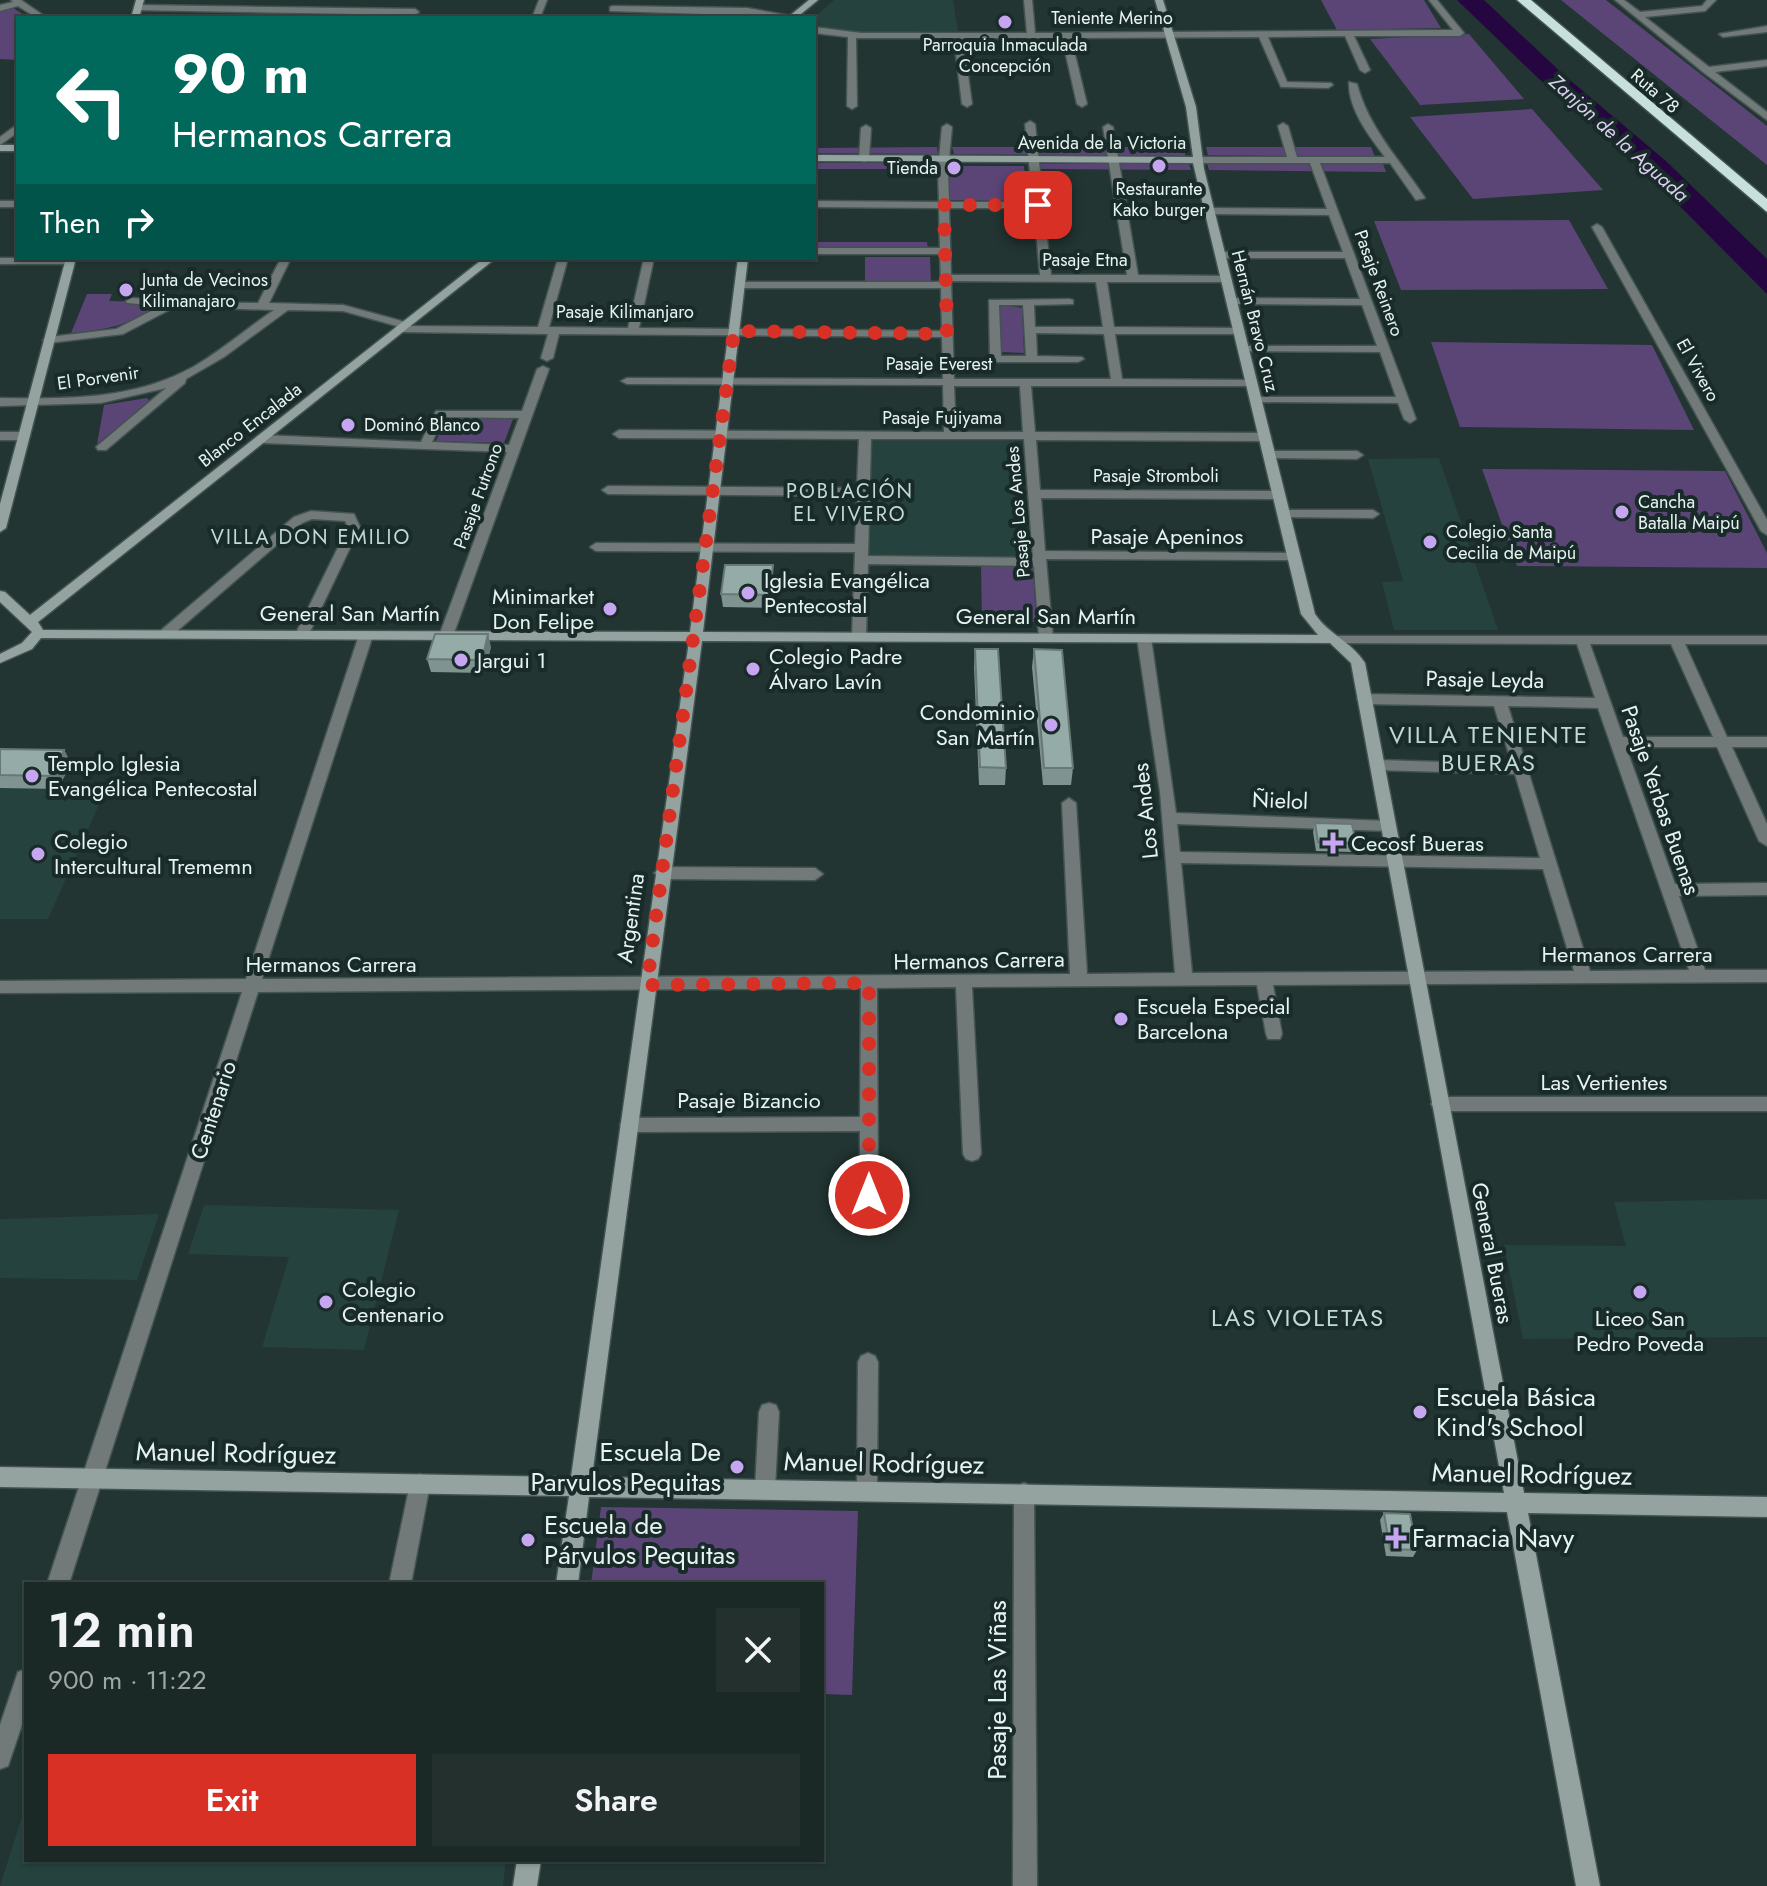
<!DOCTYPE html>
<html lang="en">
<head>
<meta charset="utf-8">
<style>
	:root { --surface:#1a2826; --page:#23302e; --text:#f1f3f6; --muted:#9fa6a7; --line:#384443; --accent:#d93025 }
	body { margin:0; font-family:Jost,sans-serif; background:var(--page); color:var(--text); height:100vh; display:flex; flex-direction:column; font-size:30px; white-space:nowrap }
	* { box-sizing:border-box; margin:0 }
	p { font-size:26px; color:var(--muted) }
	.icon { flex:none; width:44px; height:44px; fill:none; stroke:currentColor; stroke-width:2; stroke-linecap:round; stroke-linejoin:round }
	.map { position:relative; flex:1; overflow:hidden }
	.side { position:absolute; left:24px; top:1582px; width:800px; height:280px; display:flex; flex-direction:column; background:var(--surface); border-radius:0px; box-shadow:0 2px 6px #0004,0 0 0 2px var(--line) }
	.side>* { flex:none }
	.top-card { position:absolute; left:16px; top:16px; width:800px; height:244px; border-radius:0px; box-shadow:0 2px 6px #0004,0 0 0 2px var(--line); background:#00695c; color:#fff; overflow:hidden }
	.pin { position:absolute; display:grid; place-items:center; width:68px; height:68px; color:#fff; margin:-34px; border-radius:16px; box-shadow:0 4px 12px #0006 }
	.me { position:absolute; width:88px; margin:-44px; rotate:0deg; stroke-linejoin:round; filter:drop-shadow(0 0 6px #0008) }
	.turn { display:flex; align-items:center; gap:28px; height:168px; padding:0 24px; font-size:36px }
	.turn .icon { width:104px; height:104px; stroke-width:2.5 }
	.turn b { display:block; font-size:56px; line-height:68px }
	.then { display:flex; align-items:center; height:76px; padding:0 24px; background:#0003; gap:16px; font-size:30px }
	.round { display:grid; place-items:center; flex:none; width:84px; height:84px; border-radius:0px; background:var(--page) }
	.headline { display:flex; align-items:center; justify-content:space-between; height:136px; padding:0 24px }
	h1 { font-size:48px; font-weight:600; line-height:60px }
	.cta { display:flex; gap:16px; margin-top:auto; padding:16px 24px }
	.cta a { flex:1; height:92px; border-radius:0px; background:var(--accent); color:#fff; font-size:32px; font-weight:600; line-height:92px; text-align:center }
	.cta a+a { background:var(--page); color:var(--text) }
	.map>svg:first-child { display:block }
	.built { fill:#25423e }
	.green { fill:#5b4576 }
	.water { fill:#260640 }
	.lines { fill:none; stroke-linecap:round; stroke-linejoin:round }
	.street-casing { stroke:#425351; stroke-width:3 }
	.secondary-casing { stroke:#425351; stroke-width:3 }
	.highway-casing { stroke:#425351; stroke-width:3 }
	.street { fill:#717a78; fill-rule:evenodd }
	.secondary { fill:#94a3a0; fill-rule:evenodd }
	.highway { fill:#c8e0dc; fill-rule:evenodd }
	.wall { fill:#7f9390 }
	.shaded-wall { fill:#687875 }
	.building { fill:#94aba7; stroke:#687875; stroke-width:2 }
	.route { stroke:#d93025; stroke-width:14; stroke-dasharray:0 25.2 }
	.poi-dot { fill:#c6a6f0; stroke:#182b28; stroke-width:3 }
	.labels { text-anchor:middle; stroke-width:8; stroke-linejoin:round; paint-order:stroke }
	.far-street-label { font-size:18px; fill:#e7f3f1; stroke:#182b28 }
	.far-poi-label { font-size:18px; fill:#e7f3f1; stroke:#182b28; text-anchor:start }
	.far-water-label { font-size:20px; font-style:italic; fill:#dccdf1; stroke:#182b28 }
	.far-neighbourhood-label { font-size:20px; letter-spacing:2px; fill:#c2dad5; stroke:#182b28 }
	.street-label { font-size:22px; fill:#e7f3f1; stroke:#182b28 }
	.poi-label { font-size:22px; fill:#e7f3f1; stroke:#182b28; text-anchor:start }
	.neighbourhood-label { font-size:24px; letter-spacing:2px; fill:#c2dad5; stroke:#182b28 }
	.near-poi-label { font-size:26px; fill:#e7f3f1; stroke:#182b28; text-anchor:start }
	.near-street-label { font-size:26px; fill:#e7f3f1; stroke:#182b28 }
</style>
</head>
<body>
<div class="map">
<svg width="1767" height="1886" viewBox="0 0 1767 1886">
	<rect width="100%" height="100%" fill="#223532"/>
	<g class="built">
		<path d="M834,0h119l5,31 -104,2 -40,-8v-7z"/>
		<path d="M867,441h147l9,115 -11,3h-138l-8,-9z"/>
		<path d="M1439,458l15,44 44,128h-104l-12,-48 21,-1 -35,-122z"/>
		<path d="M0,788l106,1 -58,130h-48z"/>
		<path d="M1767,1199v138l-244,2 -19,-94 122,1 -12,-44z"/>
		<path d="M204,1205l195,5 -35,140 -102,-3 27,-90 -101,-3z"/>
		<path d="M159,1214l-22,66 -137,-2v-59z"/>
		<path d="M26,1804v56h480l-3,26h-503z"/>
	</g>
	<g class="green">
		<path d="M1321,0h103l17,28 -104,2z"/>
		<path d="M1561,0h45l161,126v39z"/>
		<path d="M13,8l16,10h-11v42l-18,-1v-48z"/>
		<path d="M1469,34l55,65 -104,6 -50,-66z"/>
		<path d="M1532,109l71,81 -130,9 -63,-82z"/>
		<path d="M937,147l1,7 -124,-1v-5z"/>
		<path d="M952,147h233v9l-231,-2z"/>
		<path d="M1206,147h165l4,10 -167,-2z"/>
		<rect x="814" y="163" width="117" height="6"/>
		<path d="M1207,163l176,1 3,8 -177,-2z"/>
		<path d="M1039,164h150l2,6 -151,-1z"/>
		<path d="M949,166h75l3,35 -77,-1z"/>
		<path d="M1569,220l39,69 -207,1 -27,-69z"/>
		<path d="M814,242h113l1,7h-114z"/>
		<path d="M865,257h65l1,26h-66z"/>
		<path d="M87,294h25l-3,7 49,1 1,5c-30,18 -53,23 -88,26z"/>
		<path d="M1003,305l19,3 2,45 -23,-1 -2,-44z"/>
		<path d="M1431,342l221,3 42,85 -234,-3z"/>
		<path d="M147,398l3,4 -53,42 7,-39z"/>
		<path d="M446,417l67,2 -9,24 -68,-2z"/>
		<path d="M1482,469l243,2 42,82v15l-250,-2z"/>
		<path d="M981,566l52,1 3,55 -54,-1z"/>
		<path d="M601,1507l257,4 -6,184 -30,-1v-110h-231z"/>
	</g>
	<path class="water" d="M1457,0h27l81,76 101,85 101,98v35l-140,-141 -89,-75z"/>
	<g class="lines">
		<defs>
			<g id="street">
				<path d="M11,0h10l26,18h-10l-19,-12 -18,5v-6l13,-3z"/>
				<path d="M539,0h8l-7,18h-8z"/>
				<path d="M1024,0h8l3,33 418,-3 -24,-30h8l27,33 -4,3h-106l16,34 -5,3 -5,-3 -15,-34 -77,1 19,45 44,1 2,2 -5,3 -47,-1 -22,-50 -188,1 16,66 -5,3 -5,-3 -15,-66h-99l9,66 -5,3 -5,-3 -8,-66h-98l1,68 -5,3 -5,-3 1,-69 -34,-4v-6l47,6h166z"/>
				<path d="M1615,0h9l16,12 62,-6 5,-6h9l-11,11 -60,6 64,50 58,-7v6l-52,6 52,40v8l-64,-48z"/>
				<path d="M138,5l277,4 4,3 -4,3 -280,-5v-4z"/>
				<path d="M613,6l134,2 50,9 -187,-6v-4z"/>
				<path d="M1767,26v6l-44,5 -4,-3z"/>
				<path d="M1349,82l8,2c12,45 43,76 68,114l-9,2 -26,-37h-70l96,256 -6,4 -6,-4 -6,-16 -146,-1 -2,-2 6,-3h140l-16,-45 -141,-1v-4l4,-1h134l-15,-41 -131,-1 -5,-3 5,-3 129,1 -15,-41h-125l-5,-3 5,-3h123l-14,-37 -120,-1 -5,-3 5,-3 118,1 -17,-46h-113l-5,-3 5,-3h90l-9,-31 5,-3 5,3 9,31h88c-16,-21 -37,-48 -36,-75z"/>
				<path d="M1030,121l5,3 16,151h76l-24,-148 5,-3 5,3 25,148 88,1 5,3 -5,3h-119l7,45 125,1 6,3 -6,3h-124l7,45 129,1 6,3 -6,3h-220l4,46 230,1 6,4 -6,4 -229,-1 4,50 239,1 6,4 -6,4 -238,-1 4,53 249,2 6,4 -1,3 -253,-1 7,79 -7,4 -7,-4 -5,-72 -166,-2 -2,73 -7,4 -7,-4 3,-85 -259,-1 -6,-4 6,-4 259,1 2,-48 -249,-2 -6,-4 6,-4 249,2 2,-49 -240,-1 -6,-4 6,-4 325,2 -1,-47 -316,-1 -6,-3 6,-3 316,1 -1,-42 -383,-3 -6,24 -6,3 -6,-3 7,-24 -148,-2 -6,-3 3,-3 -54,-15 -55,-1 -64,47 -38,22 -1,4 -79,67h-8l-2,-3 70,-59 -65,15 -101,3v-8c67,1 133,2 193,-31 29,-17 54,-39 81,-57l-91,-3 -14,3 -46,24 -74,9 -6,-3 6,-3 67,-8 45,-23 -34,-3 -1,-2 5,-3 40,2 5,2 82,1 23,-45h10l-22,45 74,2 66,18 1,3 128,1 20,-69h10l-19,69 79,1 16,-70h10l-15,70 303,3 -1,-43h-201l-5,-3 5,-3h201l-1,-28h-126v-6h126l-1,-40 -125,-1v-6l125,1 -1,-32 4,-43 5,-3 5,3 -4,43 1,32h84l-8,-78zM949,208h85l6,67h-89zM951,281l145,1 7,45h-68l-1,-22 39,-1v-4l-4,-1 -80,1 1,59 6,3h82l6,-3 -2,-2 -45,-1 -1,-23 68,1 7,45h-157zM999,305h24l3,51h-25zM954,386h66l3,46h-67zM871,439h153l9,119 -165,-2z"/>
				<path d="M18,124v8l-18,13v-8z"/>
				<path d="M866,125l5,3 -2,31 -5,3 -5,-3 2,-31z"/>
				<rect x="0" y="201" width="18" height="6"/>
				<path d="M1597,224l5,3 165,293v15l-6,-4 -169,-304z"/>
				<path d="M0,258h71l4,3 -5,3h-70z"/>
				<path d="M543,366l6,3 -96,267 -7,4 -7,-4 68,-184 -245,-9 -6,-4 6,-4 159,7 15,-31h86l15,-42zM444,417l75,1 -10,27 -77,-3z"/>
				<path d="M0,432h24l6,4 -6,4h-24z"/>
				<path d="M1269,451h88l6,4 -6,4 -92,-1 -2,-3z"/>
				<path d="M1283,510h90l6,4 -6,4 -94,-1 -2,-3z"/>
				<path d="M311,511l43,3 6,13 -53,111h-10l-2,-3 53,-108 -3,-6 -33,-2 -10,4 -133,115h-10v-6l135,-115z"/>
				<path d="M366,631l7,4 -111,344 808,-5 -8,-171 7,-5 7,5 11,171 88,-1 -15,-181 -23,-154 7,-4 7,4 25,175 212,8 8,5 -8,5 -211,-7 3,28 360,6 -25,-84 -138,-4 -7,-5 7,-5 135,4 -18,-58 -130,-2 -7,-5 7,-5 231,4 -18,-54 -243,-1 -7,-4 2,-3h438v8h-82l42,93h40v10h-35l35,77v22l-8,-5 -42,-94h-91l49,137 92,-1v12l-88,1 26,74h62v12l-494,3 9,49 -2,5h-12l-2,-5 -9,-49 -285,2 9,167 -3,5 -6,2 -6,-2 -3,-5 -7,-167 -79,1 1,199 21,3 3,5 -3,5c-10,4 -26,4 -36,0l-3,-5v-64l-231,1 -6,-2 -3,-5 3,-5 6,-2 231,-1 1,-129 -603,4 -189,592h-22l195,-592 -242,1v-12l246,-2 113,-344zM1590,644h81l42,93h-90zM1508,706l90,2 91,262 -99,1zM1181,863l362,6 31,102 -382,2z"/>
				<path d="M662,867l153,1 8,6 -8,6 -153,-1 -8,-6z"/>
				<path d="M1440,1097h327v14h-327l-6,-2 -3,-5 3,-5z"/>
				<path d="M868,1353l7,3 3,6 -1,129 -3,7 -7,3 -7,-3 -3,-7 1,-129 3,-6z"/>
				<path d="M769,1403l7,2 3,7 -4,77 -3,7 -7,3 -7,-3 -3,-7 4,-77 3,-7z"/>
				<path d="M420,1474l7,3 3,7 -19,100h-22l21,-100 3,-7z"/>
				<path d="M1024,1483l7,3 3,7 3,393h-24l1,-393 3,-7z"/>
				<path d="M26,1669v44l-18,53 -8,3v-44l18,-53z"/>
			</g>
			<g id="secondary">
				<path d="M136,0h8l-5,18h-8z"/>
				<path d="M809,0h9l-22,18h-9z"/>
				<path d="M1155,0h8l33,107 8,62 111,445c13,20 37,28 50,49l159,830 243,4v20l-239,-4 72,373h-24l-69,-374 -918,-15 -11,87h-22l13,-88 -569,-9v-20l571,10 118,-836 -648,-3 -9,11 -32,14v-9l22,-11 10,-11 -32,-30v-11l5,1 25,23 454,-357h12l-458,364 5,8 647,2 48,-374h10l-45,374 615,3 -17,-21 -108,-451 -379,-2v-6l379,2 -7,-50zM702,641l628,2 21,20 153,830 -912,-16z"/>
				<rect x="0" y="145" width="18" height="6"/>
				<path d="M66,258h10l-70,270 -6,4v-28z"/>
				<path d="M517,1860h24l-4,26h-24z"/>
			</g>
			<path id="highway" d="M1517,0h14l236,199v13z"/>
		</defs>
		<use href="#street" class="street-casing"/>
		<use href="#secondary" class="secondary-casing"/>
		<use href="#highway" class="highway-casing"/>
		<use href="#street" class="street"/>
		<use href="#secondary" class="secondary"/>
		<use href="#highway" class="highway"/>
	</g>
	<g class="wall">
		<path d="M773,578l-2,30 -48,-1 -2,-13z"/>
		<path d="M491,647l-7,26 -53,-1 -4,-13z"/>
		<path d="M975,649l31,119 -1,17h-26l-5,-118z"/>
		<path d="M1034,649l39,119 -2,17h-28l-11,-118z"/>
		<path d="M0,749l64,1 7,13 -13,26 -58,-1z"/>
		<path d="M1315,823l41,20 -3,9 -37,-1 -3,-19z"/>
		<path d="M1384,1513l33,37 -4,7 -27,-1 -6,-36z"/>
	</g>
	<g class="shaded-wall">
		<path d="M773,565v13l-2,30 -1,-13z"/>
		<path d="M488,634l3,13 -7,26 -2,-13z"/>
		<path d="M64,750l7,13 -13,26 -6,-13z"/>
	</g>
	<g class="building">
		<path d="M725,565h48l-3,30 -49,-1z"/>
		<path d="M435,634h53l-6,26 -55,-1z"/>
		<path d="M975,649h23l8,119 -26,-1z"/>
		<path d="M1034,649l28,1 11,118h-29z"/>
		<path d="M0,749l64,1 -12,26 -52,-1z"/>
		<path d="M1315,823l37,1 4,19 -38,-1z"/>
		<path d="M1384,1513l26,1 7,36 -27,-1z"/>
	</g>
	<g class="lines">
		<path class="route" d="M869,1195v-212l-222,2 87,-654 213,3 -3,-129h94"/>
	</g>
	<g class="poi-dot">
		<circle cx="1005" cy="22" r="8"/>
		<circle cx="1159" cy="166" r="8"/>
		<circle cx="954" cy="168" r="8"/>
		<circle cx="126" cy="290" r="8"/>
		<circle cx="348" cy="425" r="8"/>
		<circle cx="1622" cy="512" r="8"/>
		<circle cx="1430" cy="542" r="8"/>
		<circle cx="748" cy="593" r="8"/>
		<circle cx="610" cy="609" r="8"/>
		<circle cx="461" cy="660" r="8"/>
		<circle cx="753" cy="669" r="8"/>
		<circle cx="1051" cy="725" r="8"/>
		<circle cx="32" cy="776" r="8"/>
		<path d="M1329 831h8v8h8v8h-8v8h-8v-8h-8v-8h8z"/>
		<circle cx="38" cy="854" r="8"/>
		<circle cx="1121" cy="1019" r="8"/>
		<circle cx="1640" cy="1292" r="8"/>
		<circle cx="326" cy="1302" r="8"/>
		<circle cx="1420" cy="1412" r="8"/>
		<circle cx="737" cy="1467" r="8"/>
		<path d="M1392 1526h8v8h8v8h-8v8h-8v-8h-8v-8h8z"/>
		<circle cx="528" cy="1540" r="8"/>
	</g>
	<g class="labels">
		<g class="far-street-label">
			<text x="1112" y="24">Teniente Merino</text>
			<text transform="translate(1655 91) rotate(41)" y="6">Ruta 78</text>
			<text x="1102" y="149">Avenida de la Victoria</text>
			<text x="1085" y="266">Pasaje Etna</text>
			<text transform="translate(1379 283) rotate(70)" y="6">Pasaje Reinero</text>
			<text x="625" y="318">Pasaje Kilimanjaro</text>
			<text transform="translate(1255 321) rotate(76)" y="6">Hernán Bravo Cruz</text>
			<text x="939" y="370">Pasaje Everest</text>
			<text transform="translate(1698 370) rotate(61)" y="6">El Vivero</text>
			<text transform="translate(98 378) rotate(-8)" y="6">El Porvenir</text>
			<text x="942" y="424">Pasaje Fujiyama</text>
			<text transform="translate(250 425) rotate(-38)" y="6">Blanco Encalada</text>
			<text x="1156" y="482">Pasaje Stromboli</text>
			<text transform="translate(478 496) rotate(-70)" y="6">Pasaje Futrono</text>
			<text transform="translate(1018 512) rotate(-95)" y="6">Pasaje Los Andes</text>
		</g>
		<g class="far-poi-label">
			<text x="1005" y="51" text-anchor="middle">Parroquia Inmaculada<tspan x="1005" dy="21">Concepción</tspan></text>
			<text x="938" y="174" text-anchor="end">Tienda</text>
			<text x="1159" y="195" text-anchor="middle">Restaurante<tspan x="1159" dy="21">Kako burger</tspan></text>
			<text x="142" y="286">Junta de Vecinos<tspan x="142" dy="21">Kilimanajaro</tspan></text>
			<text x="364" y="431">Dominó Blanco</text>
			<text x="1638" y="508">Cancha<tspan x="1638" dy="21">Batalla Maipú</tspan></text>
			<text x="1446" y="538">Colegio Santa<tspan x="1446" dy="21">Cecilia de Maipú</tspan></text>
		</g>
		<g class="far-water-label">
			<text transform="translate(1619 138) rotate(42)" y="7">Zanjón de la Aguada</text>
		</g>
		<g class="far-neighbourhood-label">
			<text x="850" y="498">POBLACIÓN<tspan x="850" dy="23">EL VIVERO</tspan></text>
			<text x="311" y="544">VILLA DON EMILIO</text>
		</g>
		<g class="street-label">
			<text x="1167" y="544">Pasaje Apeninos</text>
			<text x="350" y="621">General San Martín</text>
			<text x="1046" y="624">General San Martín</text>
			<text transform="translate(1485 679) rotate(1)" y="8">Pasaje Leyda</text>
			<text transform="translate(1280 800) rotate(2)" y="8">Ñielol</text>
			<text transform="translate(1661 800) rotate(71)" y="8">Pasaje Yerbas Buenas</text>
			<text transform="translate(1145 811) rotate(-96)" y="8">Los Andes</text>
			<text transform="translate(630 918) rotate(-82)" y="8">Argentina</text>
			<text x="1627" y="962">Hermanos Carrera</text>
			<text transform="translate(979 960) rotate(-1)" y="8">Hermanos Carrera</text>
			<text x="331" y="972">Hermanos Carrera</text>
			<text x="1604" y="1090">Las Vertientes</text>
			<text x="749" y="1108">Pasaje Bizancio</text>
			<text transform="translate(213 1110) rotate(-72)" y="8">Centenario</text>
			<text transform="translate(1493 1253) rotate(79)" y="8">General Bueras</text>
		</g>
		<g class="poi-label">
			<text x="764" y="588">Iglesia Evangélica<tspan x="764" dy="25">Pentecostal</tspan></text>
			<text x="594" y="604" text-anchor="end">Minimarket<tspan x="594" dy="25">Don Felipe</tspan></text>
			<text x="769" y="664">Colegio Padre<tspan x="769" dy="25">Álvaro Lavín</tspan></text>
			<text x="477" y="668">Jargui 1</text>
			<text x="1035" y="720" text-anchor="end">Condominio<tspan x="1035" dy="25">San Martín</tspan></text>
			<text x="48" y="771">Templo Iglesia<tspan x="48" dy="25">Evangélica Pentecostal</tspan></text>
			<text x="54" y="849">Colegio<tspan x="54" dy="25">Intercultural Trememn</tspan></text>
			<text x="1351" y="851">Cecosf Bueras</text>
			<text x="1137" y="1014">Escuela Especial<tspan x="1137" dy="25">Barcelona</tspan></text>
			<text x="342" y="1297">Colegio<tspan x="342" dy="25">Centenario</tspan></text>
			<text x="1640" y="1326" text-anchor="middle">Liceo San<tspan x="1640" dy="25">Pedro Poveda</tspan></text>
		</g>
		<g class="neighbourhood-label">
			<text x="1489" y="743">VILLA TENIENTE<tspan x="1489" dy="28">BUERAS</tspan></text>
			<text x="1298" y="1326">LAS VIOLETAS</text>
		</g>
		<g class="near-poi-label">
			<text x="1436" y="1406">Escuela Básica<tspan x="1436" dy="30">Kind's School</tspan></text>
			<text x="721" y="1461" text-anchor="end">Escuela De<tspan x="721" dy="30">Parvulos Pequitas</tspan></text>
			<text x="544" y="1534">Escuela de<tspan x="544" dy="30">Párvulos Pequitas</tspan></text>
			<text x="1412" y="1547">Farmacia Navy</text>
		</g>
		<g class="near-street-label">
			<text transform="translate(236 1453) rotate(1)" y="9">Manuel Rodríguez</text>
			<text transform="translate(884 1463) rotate(1)" y="9">Manuel Rodríguez</text>
			<text transform="translate(1532 1474) rotate(1)" y="9">Manuel Rodríguez</text>
			<text transform="translate(997 1690) rotate(-90)" y="9">Pasaje Las Viñas</text>
		</g>
	</g>
</svg>
<div class="pin" style="left:1038px;top:205px;background:#d93025"><svg class="icon" aria-label="arrive" viewBox="0 0 24 24"><path d="M6 21V4h12l-3 4 3 4H6"/></svg></div>
<svg class="me" style="left:869px;top:1195px" viewBox="-20 -20 40 40"><circle r="17" fill="#d93025" stroke="#fff" stroke-width="3"/><path d="M0-11L8 9 0 5-8 9z" fill="#fff"/></svg>
<div class="top-card">
<div class="turn"><svg class="icon" aria-label="left" viewBox="0 0 24 24"><path d="M17 20v-9H6M10 6l-5 5 5 5"/></svg><div><b>90 m</b>Hermanos Carrera</div></div>
<div class="then">Then<svg class="icon" aria-label="right" viewBox="0 0 24 24"><path d="M7 20v-9h11M14 6l5 5-5 5"/></svg></div>
</div>
<section class="side">
<div class="headline"><div><h1>12 min</h1><p>900 m · 11:22</p></div><a class="round"><svg class="icon" aria-label="close" viewBox="0 0 24 24"><path d="M6 6l12 12M18 6L6 18"/></svg></a></div>
<div class="cta"><a>Exit</a><a>Share</a></div>
</section>
</div>
</body>
</html>
